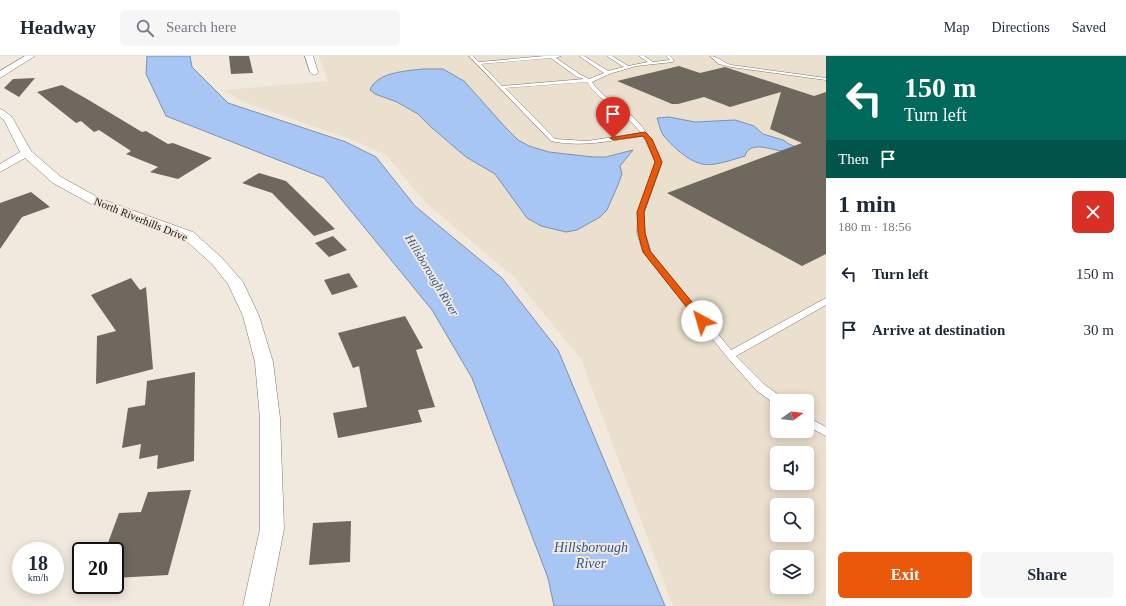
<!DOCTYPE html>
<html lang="en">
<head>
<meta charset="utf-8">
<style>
	:root { --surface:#fff; --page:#f6f6f7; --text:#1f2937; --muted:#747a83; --line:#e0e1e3; --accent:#ea580c }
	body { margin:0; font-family:"Times New Roman",serif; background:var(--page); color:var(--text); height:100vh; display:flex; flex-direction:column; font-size:15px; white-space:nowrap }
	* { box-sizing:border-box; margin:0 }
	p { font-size:13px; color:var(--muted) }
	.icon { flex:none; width:22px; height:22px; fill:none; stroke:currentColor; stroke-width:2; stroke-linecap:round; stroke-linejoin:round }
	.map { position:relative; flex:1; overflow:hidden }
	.side { display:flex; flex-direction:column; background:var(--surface); width:300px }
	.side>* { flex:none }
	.hud { background:#00695c; color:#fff; overflow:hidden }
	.needle { width:26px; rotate:76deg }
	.controls { position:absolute; left:770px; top:338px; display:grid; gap:8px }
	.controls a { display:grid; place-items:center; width:44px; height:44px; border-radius:6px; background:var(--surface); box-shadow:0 2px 10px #0003; font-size:20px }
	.speed { position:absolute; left:12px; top:486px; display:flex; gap:8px; font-size:20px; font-weight:700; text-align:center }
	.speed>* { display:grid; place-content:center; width:52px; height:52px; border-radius:50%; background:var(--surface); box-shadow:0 2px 10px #0003; line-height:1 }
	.speed small { font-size:10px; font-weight:400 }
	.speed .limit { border:2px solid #111; border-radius:6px; background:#fff; color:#111 }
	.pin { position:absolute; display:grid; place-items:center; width:34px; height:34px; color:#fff; margin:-41px -17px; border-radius:50% 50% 50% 0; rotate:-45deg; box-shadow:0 0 4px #0007 }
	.pin .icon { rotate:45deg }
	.me { position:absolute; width:44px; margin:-22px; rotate:321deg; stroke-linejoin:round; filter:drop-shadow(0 0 3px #0008) }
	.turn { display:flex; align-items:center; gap:14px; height:84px; padding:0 12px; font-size:18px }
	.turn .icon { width:52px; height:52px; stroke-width:2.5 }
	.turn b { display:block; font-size:28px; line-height:34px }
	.then { display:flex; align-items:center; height:38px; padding:0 12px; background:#0003; gap:8px; font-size:15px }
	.round { display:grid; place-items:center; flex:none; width:42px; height:42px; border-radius:6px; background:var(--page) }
	.overview { display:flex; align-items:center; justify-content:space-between; height:68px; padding:0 12px }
	h1 { font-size:24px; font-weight:600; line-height:30px }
	.action { display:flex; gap:8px; margin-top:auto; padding:8px 12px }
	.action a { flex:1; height:46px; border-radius:6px; background:var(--accent); color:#fff; font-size:16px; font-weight:600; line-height:46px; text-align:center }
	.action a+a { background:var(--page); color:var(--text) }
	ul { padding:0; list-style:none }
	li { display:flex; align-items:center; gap:12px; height:56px; padding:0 12px }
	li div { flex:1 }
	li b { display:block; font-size:15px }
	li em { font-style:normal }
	header { display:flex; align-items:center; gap:24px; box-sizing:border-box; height:56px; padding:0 20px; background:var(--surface); border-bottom:1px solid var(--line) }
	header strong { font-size:19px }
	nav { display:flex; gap:22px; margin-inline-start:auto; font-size:14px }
	.search { width:280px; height:36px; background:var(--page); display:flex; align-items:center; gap:10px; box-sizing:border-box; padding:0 14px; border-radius:6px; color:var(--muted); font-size:15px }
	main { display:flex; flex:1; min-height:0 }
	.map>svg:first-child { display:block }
	.built { fill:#ebdfcd; fill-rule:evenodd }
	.water { fill:#a7c6f4; stroke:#7c91b0 }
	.building { fill:#6f685f }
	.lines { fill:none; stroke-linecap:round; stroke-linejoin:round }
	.service-casing { stroke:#7e776e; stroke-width:1 }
	.minor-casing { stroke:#7e776e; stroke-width:1 }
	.service { fill:#fff; fill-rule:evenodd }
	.minor { fill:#fff; fill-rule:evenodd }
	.route { fill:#ea580c; stroke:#983908 }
	.labels { text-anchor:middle; stroke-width:4; stroke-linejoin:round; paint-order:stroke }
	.street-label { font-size:11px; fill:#181511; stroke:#f1e9de }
	.water-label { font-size:12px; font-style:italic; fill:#305790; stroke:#f1e9de }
	.near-water-label { font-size:14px; font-style:italic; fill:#305790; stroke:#f1e9de }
</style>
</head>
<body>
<header>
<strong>Headway</strong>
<div class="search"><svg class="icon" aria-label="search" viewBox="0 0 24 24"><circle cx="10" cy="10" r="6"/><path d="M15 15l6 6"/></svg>Search here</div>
<nav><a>Map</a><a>Directions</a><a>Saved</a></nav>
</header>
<main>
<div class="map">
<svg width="826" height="550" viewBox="0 0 826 550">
	<rect width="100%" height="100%" fill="#f1e9de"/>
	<path class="built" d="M319,0h507v550h-153l-92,-247 -68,-83 -88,-74 -39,-47 -31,-14 -114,-40 -16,-11 103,-9zM777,345h30v30h-30zM777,397h30v30h-30zM777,449h30v30h-30zM777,501h30v30h-30z"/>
	<g class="water">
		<path d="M147,0h43l2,11 36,36 118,39 30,15 39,49 87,72 56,72 107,256h-111l-6,-28 -76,-200 -40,-68 -108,-132 -158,-62 -20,-42z"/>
		<path d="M423,13h20l21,12 42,47 12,12 11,6 20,6 44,5h13l27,-7 -13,16 2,8 -4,11 -11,25 -7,7 -23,13 -11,2 -25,-6 -14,-8 -32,-44 -29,-17 -35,-30 -13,-13 -21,-12 -22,-8 -5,-4c6,-18 37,-19 53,-21z"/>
		<path d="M669,61l26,5 40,-2 19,6 9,8 20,6 6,4 16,7c-8,0 -16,0 -23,0 -10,-1 -33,-11 -37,5 -11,3 -32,11 -43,8 -14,-3 -30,-18 -39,-29 -3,-5 -4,-12 -6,-17z"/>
	</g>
	<g class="building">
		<path d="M229,0h20l4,17 -22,1z"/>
		<path d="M679,10l21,7 25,-6 89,29 12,-4v162l-24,12 -135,-73 135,-50 -32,-14 11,-37 -51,15 -26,-10 -26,7h-6l-55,-23z"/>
		<path d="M35,22l-16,19 -15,-9 9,-9z"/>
		<path d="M62,29l25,14 55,33 4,-1 22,13 5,-1 39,15 -34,21 -28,-7 8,-5 -32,-13 5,-3 -32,-21 -5,2 -13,-11 -5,2 -39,-31z"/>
		<path d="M259,117l27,8 49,48 -21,7 -42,-43 -30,-10z"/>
		<path d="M31,136l19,15 -28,10 -22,32v-46z"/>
		<path d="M333,180l14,14 -18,7 -14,-14z"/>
		<path d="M349,217l9,14 -26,8 -8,-15z"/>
		<path d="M131,222l9,12 6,-3 7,82 -57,15 1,-48 19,-5 -25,-36z"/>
		<path d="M405,260l18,32 -7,2 19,57 -17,3 4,12 -84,16 -5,-25 34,-6 -8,-41 -6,2 -15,-35z"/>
		<path d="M195,316l-1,89 -37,8 1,-14 -19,4 2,-15 -19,4 6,-40 17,-3 2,-24z"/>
		<path d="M191,434l-23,85 -53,3v-27h-10l14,-38 22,-1 7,-20z"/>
		<path d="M351,465l-1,41 -41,3 4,-42z"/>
	</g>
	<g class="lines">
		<defs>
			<g id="service">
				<path d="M469,0h4l6,6 66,-6h16l-5,2 25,17 8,4 15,-6 -25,-17h5l24,15 16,-4 -17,-11h5l16,10 20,-4 -9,-6h5l9,6 17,-2 -4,-4h4l4,4 -1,2 -37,4 -27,8 -17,8c10,16 28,23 42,36 13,12 21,28 28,44l-18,51 1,20 6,19 80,98 95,-52v7l-90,51 29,29 18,13 1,3h-7v3h-2l-18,-13 -30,-34 -84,-105 -6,-19 1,-20 18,-51 -13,-26c-30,4 -61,12 -92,5zM551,2l26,19 7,2 -82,7 -21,-22zM587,26c14,22 39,30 54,51l-54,8 -32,-2 -50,-51z"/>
				<path d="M710,0c7,0 14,7 21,9l95,13v2l-95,-13 -12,-3z"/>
				<path d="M807,361l19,10v9l-19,-10z"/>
			</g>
			<g id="minor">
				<path d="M25,0h10l-35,22v-7z"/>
				<path d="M305,0h8l5,16 -1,2 -3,1 -4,-3z"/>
				<path d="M0,53l3,1 9,7 19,34 30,26 40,22 92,33 29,26 21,24 16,34 14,46 7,56 4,111 -15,77h-26l17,-77v-111l-5,-56 -12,-46 -15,-32 -16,-20 -29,-26 -90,-33 -40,-22 -28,-25 -25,14v-8l20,-12 -16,-32 -4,-3z"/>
			</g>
		</defs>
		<use href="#service" class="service-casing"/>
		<use href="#minor" class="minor-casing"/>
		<use href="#service" class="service"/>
		<use href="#minor" class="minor"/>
	</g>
	<path class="route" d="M645,76l7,7 10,23 -18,50 1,21 5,18 55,67 1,3 -1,2h-6l-56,-71 -5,-19 -1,-21 18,-50 -9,-22 -3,-4 -30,4 -3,-2z"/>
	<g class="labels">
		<g class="street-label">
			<text transform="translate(141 163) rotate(22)" y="4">North Riverhills Drive</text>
		</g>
		<g class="water-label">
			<text transform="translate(432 219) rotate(59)" y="4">Hillsborough River</text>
		</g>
		<g class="near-water-label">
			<text x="591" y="496">Hillsborough<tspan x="591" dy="16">River</tspan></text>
		</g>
	</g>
</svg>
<div class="controls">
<a><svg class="needle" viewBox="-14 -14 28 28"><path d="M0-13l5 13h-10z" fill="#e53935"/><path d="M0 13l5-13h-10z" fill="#747a83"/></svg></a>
<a><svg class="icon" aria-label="sound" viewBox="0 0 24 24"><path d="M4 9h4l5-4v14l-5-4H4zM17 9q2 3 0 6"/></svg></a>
<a><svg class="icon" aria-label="search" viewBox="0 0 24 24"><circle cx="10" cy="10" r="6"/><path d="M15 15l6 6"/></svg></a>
<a><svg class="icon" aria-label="layers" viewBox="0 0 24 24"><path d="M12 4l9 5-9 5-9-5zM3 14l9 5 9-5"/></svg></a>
</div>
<div class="speed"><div>18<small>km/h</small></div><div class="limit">20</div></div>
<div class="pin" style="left:613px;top:82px;background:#d93025"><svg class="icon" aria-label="arrive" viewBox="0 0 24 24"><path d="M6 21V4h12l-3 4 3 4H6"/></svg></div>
<svg class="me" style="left:702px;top:265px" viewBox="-20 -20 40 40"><circle r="19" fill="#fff"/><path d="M0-13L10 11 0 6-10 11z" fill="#ea580c"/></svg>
</div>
<section class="side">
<div class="hud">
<div class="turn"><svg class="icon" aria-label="left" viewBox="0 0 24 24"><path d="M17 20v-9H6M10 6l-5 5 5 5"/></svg><div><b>150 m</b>Turn left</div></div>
<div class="then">Then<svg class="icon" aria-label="arrive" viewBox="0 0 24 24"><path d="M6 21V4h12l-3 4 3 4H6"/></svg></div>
</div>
<div class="overview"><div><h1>1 min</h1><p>180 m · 18:56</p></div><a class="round" style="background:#d93025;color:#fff"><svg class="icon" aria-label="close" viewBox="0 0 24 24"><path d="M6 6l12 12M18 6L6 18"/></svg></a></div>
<ul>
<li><svg class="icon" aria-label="left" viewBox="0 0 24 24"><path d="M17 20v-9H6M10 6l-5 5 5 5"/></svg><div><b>Turn left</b></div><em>150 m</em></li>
<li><svg class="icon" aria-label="arrive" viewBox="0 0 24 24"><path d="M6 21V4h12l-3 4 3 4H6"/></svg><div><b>Arrive at destination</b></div><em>30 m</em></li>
</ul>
<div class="action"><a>Exit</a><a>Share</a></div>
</section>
</main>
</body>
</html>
